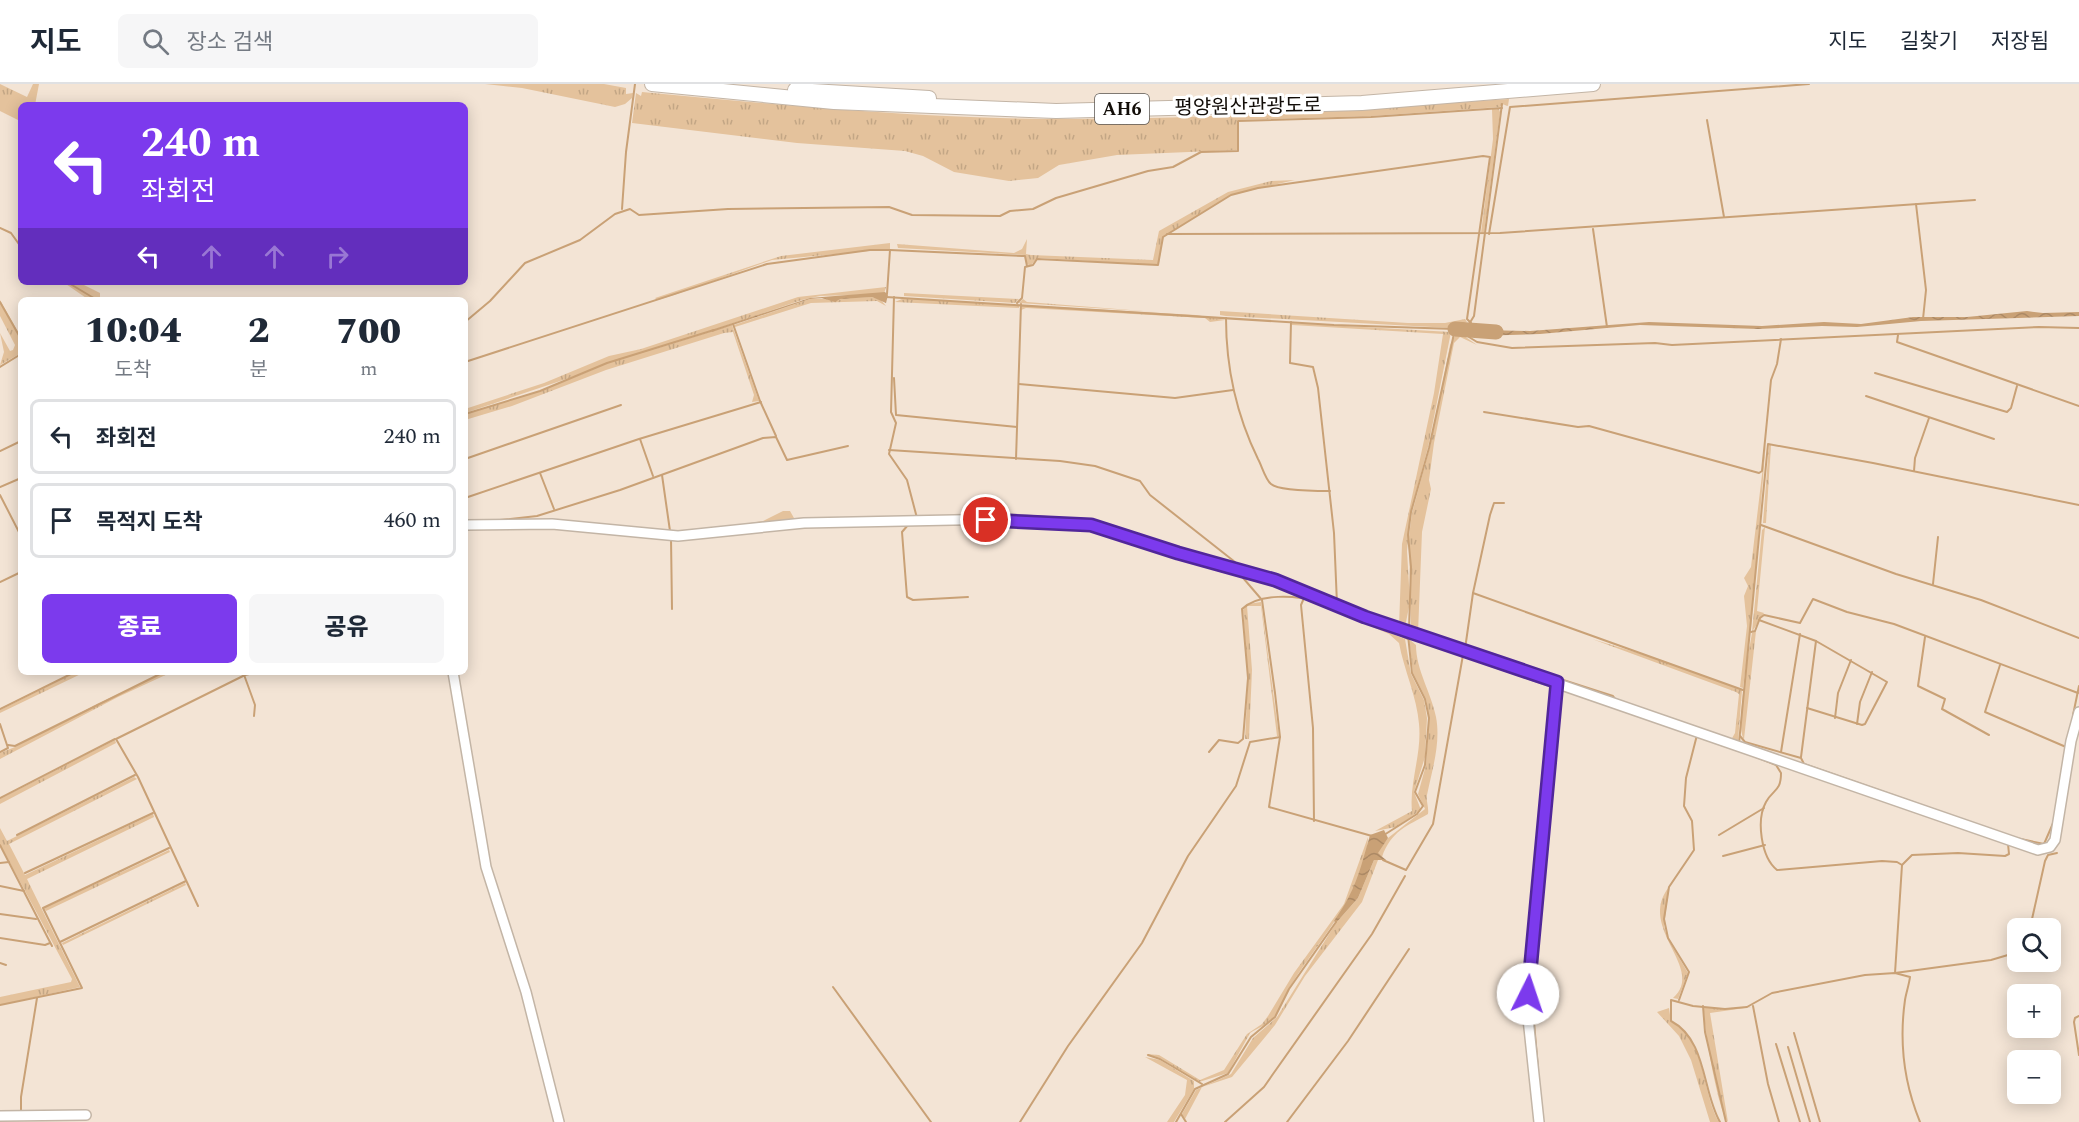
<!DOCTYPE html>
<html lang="ko">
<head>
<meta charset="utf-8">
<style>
	:root { --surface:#fff; --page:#f6f6f7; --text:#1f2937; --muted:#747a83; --line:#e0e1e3; --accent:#7c3aed }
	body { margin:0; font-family:Spectral,"Noto Sans KR",serif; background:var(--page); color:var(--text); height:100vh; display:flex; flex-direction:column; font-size:22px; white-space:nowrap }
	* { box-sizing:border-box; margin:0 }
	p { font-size:20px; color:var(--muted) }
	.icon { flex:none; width:33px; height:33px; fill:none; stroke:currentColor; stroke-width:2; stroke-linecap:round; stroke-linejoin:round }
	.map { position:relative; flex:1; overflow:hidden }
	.details { position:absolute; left:18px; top:213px; width:450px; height:378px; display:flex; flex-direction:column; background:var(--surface); border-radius:9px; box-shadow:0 3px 15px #0003 }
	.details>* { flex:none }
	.banner { position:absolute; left:18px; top:18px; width:450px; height:183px; border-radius:9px; box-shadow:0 3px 15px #0003; background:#7c3aed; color:#fff; overflow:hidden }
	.fabs { position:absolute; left:2007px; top:834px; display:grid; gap:12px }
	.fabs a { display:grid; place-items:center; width:54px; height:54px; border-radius:9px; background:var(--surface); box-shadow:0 3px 15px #0003; font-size:30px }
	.pin { position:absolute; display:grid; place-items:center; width:51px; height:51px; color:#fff; margin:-26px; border:3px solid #fff; border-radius:50%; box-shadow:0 2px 6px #0007 }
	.me { position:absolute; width:66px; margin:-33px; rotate:4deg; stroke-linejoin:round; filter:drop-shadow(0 0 4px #0008) }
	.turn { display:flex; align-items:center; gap:21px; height:126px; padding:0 24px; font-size:27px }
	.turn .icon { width:78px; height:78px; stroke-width:2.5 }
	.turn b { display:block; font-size:42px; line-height:51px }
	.lanes { display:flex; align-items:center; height:57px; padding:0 24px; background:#0003; justify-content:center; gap:30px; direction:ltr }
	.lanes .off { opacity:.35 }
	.eta { display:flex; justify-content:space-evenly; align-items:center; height:102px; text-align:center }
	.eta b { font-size:36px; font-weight:800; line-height:42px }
	.cta { display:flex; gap:12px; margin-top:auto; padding:12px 24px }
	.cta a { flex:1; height:69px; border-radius:9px; background:var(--accent); color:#fff; font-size:24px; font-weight:800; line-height:69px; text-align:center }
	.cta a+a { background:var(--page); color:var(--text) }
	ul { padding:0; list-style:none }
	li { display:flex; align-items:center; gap:18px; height:75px; margin:0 12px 9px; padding:0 12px; border:3px solid var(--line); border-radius:9px }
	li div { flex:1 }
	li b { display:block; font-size:22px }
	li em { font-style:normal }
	header { display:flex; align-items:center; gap:36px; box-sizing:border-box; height:84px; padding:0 30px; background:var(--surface); border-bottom:2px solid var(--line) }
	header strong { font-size:28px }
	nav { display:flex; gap:33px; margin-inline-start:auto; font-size:21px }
	.search { width:420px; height:54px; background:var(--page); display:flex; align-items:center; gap:15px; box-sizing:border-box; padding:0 21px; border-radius:9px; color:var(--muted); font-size:22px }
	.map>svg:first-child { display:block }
	.grass { fill:url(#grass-tufts) }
	.water { fill:url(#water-waves) }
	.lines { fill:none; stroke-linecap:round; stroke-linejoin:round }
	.stream { stroke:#c9a176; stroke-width:2 }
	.river { stroke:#c9a176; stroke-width:15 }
	.minor-casing { stroke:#c3b5a6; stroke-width:12 }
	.highway-casing { stroke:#c3b5a6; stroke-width:16 }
	.minor { stroke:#fff; stroke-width:9 }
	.highway { stroke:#fff; stroke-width:14 }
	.route-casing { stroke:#51269a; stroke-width:15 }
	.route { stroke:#7c3aed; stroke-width:10 }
	.labels { text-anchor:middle; stroke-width:6; stroke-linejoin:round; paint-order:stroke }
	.shield { fill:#fff; stroke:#595652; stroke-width:1.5 }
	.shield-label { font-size:18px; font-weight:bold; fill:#120d08 }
	.street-label { font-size:20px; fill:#120d08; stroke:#fff }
</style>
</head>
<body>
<header>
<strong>지도</strong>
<div class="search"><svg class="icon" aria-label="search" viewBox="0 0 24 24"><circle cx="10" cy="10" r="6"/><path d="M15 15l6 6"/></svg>장소 검색</div>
<nav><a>지도</a><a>길찾기</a><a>저장됨</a></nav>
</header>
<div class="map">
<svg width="2079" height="1038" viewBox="0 0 2079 1038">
	<defs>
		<pattern id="grass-tufts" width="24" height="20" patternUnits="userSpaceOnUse" patternTransform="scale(1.5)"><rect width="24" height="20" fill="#e4c29c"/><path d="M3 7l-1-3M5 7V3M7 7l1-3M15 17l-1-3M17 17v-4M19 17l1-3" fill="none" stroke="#c3a685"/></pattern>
		<pattern id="water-waves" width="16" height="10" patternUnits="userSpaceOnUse" patternTransform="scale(1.5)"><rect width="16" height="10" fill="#c9a176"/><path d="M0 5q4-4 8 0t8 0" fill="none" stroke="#ac8965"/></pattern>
	</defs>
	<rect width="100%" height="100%" fill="#f3e4d5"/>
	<g class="grass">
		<path d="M0,0l27,13 6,-13h6l-4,21h-14v28l-3,-3v-10l-18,-9z"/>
		<path d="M485,0h119l22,4v6l7,-1 -1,5 -7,6 -10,3 -93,-19z"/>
		<path d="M642,8c119,11 239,23 358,26 170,5 340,-9 509,-19l-1,7 -6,-2 -2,3 -129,9 -134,4v30l-120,5 -58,10 -21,13 -29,3 -55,-9 -31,-16 -18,-5 -108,-8 -165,-20 4,-30 5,3z"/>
		<path d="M1492,25h7l1,3 -16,121h-3l12,-94z"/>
		<path d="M1295,96l-64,15 -68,42 -4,26 -3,2 -115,-7 -4,1 -7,7 -4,-3 -1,-8 -127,-7 -1,-4 117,9 8,-4 5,-10 -1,15 5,1 122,5 6,-29 69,-39 43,-11z"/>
		<path d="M890,159v6l-118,11 -98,35 -16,5 -3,-2 126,-42z"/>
		<path d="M63,198h15l22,11v7h-11z"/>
		<path d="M886,203l-2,7 -64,2 -18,4 -337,113v-4l79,-26 65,-27 32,-7 157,-52z"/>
		<path d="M904,209l115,6 -4,4 -111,-7z"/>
		<path d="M872,213l9,3 5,6 -9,-5 -66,2 -76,24 -1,-2 76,-26z"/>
		<path d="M904,214l115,7v3l-124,-6z"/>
		<path d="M1023,215l4,3 129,10 -137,-9z"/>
		<path d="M0,216l21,37v16l-21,12 4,-13 -4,-19 10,18 3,-1 2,-5 -15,-29z"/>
		<path d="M1022,221l174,10 29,5 -15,2 -5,-4 -179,-10 -5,2z"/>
		<path d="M1220,227l188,12h37l20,-4 2,3 -16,6 -225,-12 -6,-1z"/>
		<path d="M1292,239l159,9 -23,115 -17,64 -4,40 3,51 -5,25 -6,-1 3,-82 32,-151 9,-59 -151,-9z"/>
		<path d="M732,241l27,76 -7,1 2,-7 -21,-63 -9,1 -118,37 -94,36 -47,14v-6l75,-23 67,-27z"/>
		<path d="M1460,249l17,12 -17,-8 -6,6 -20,100 -5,37 2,9 -9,43 -4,101 -7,-3 -2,-94 3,-23 18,-66 20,-102 6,-11z"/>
		<path d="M1766,357l-15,187 -8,60 -3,-1 7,-61 -3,-30 4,-10 -4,-8 7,-11z"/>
		<path d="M1769,361h2l-5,78h-3z"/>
		<path d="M783,427h7l4,7 104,-2 -168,10 33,-5z"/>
		<path d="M1765,443l-8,84 7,2 -12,19 10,-102z"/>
		<path d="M1261,518l18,134h-2l-16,-130h-14l5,64 -3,69h-4l3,-61 -5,-68 5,-6z"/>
		<path d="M1352,534l53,21 6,35 13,26 3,18 -2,39 -11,35 7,18 -25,17 -21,4 37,-20c-3,-28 10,-57 7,-87 -2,-27 -15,-54 -20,-81l-10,-9z"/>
		<path d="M1756,547l-12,108c-9,-9 5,-89 8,-106z"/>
		<path d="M1409,555l7,6c0,25 15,47 20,72 5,26 -4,53 -9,78 -1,7 2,12 1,19 -21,12 -37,17 -46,43l-5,-4 11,-15 37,-29 -7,-15 8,-29 3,-47 -3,-19 -13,-26z"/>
		<path d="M1592,555l69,21 81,30 -4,51 -7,-1 4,-7 4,-39 -3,-2z"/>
		<path d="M77,588h8l-85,41v-3z"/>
		<path d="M166,588h6l-54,25 -118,62v-6l15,-6 84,-44z"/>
		<path d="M115,656l1,3 -116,61v-5z"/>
		<path d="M134,693l3,2 -128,65 16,31 128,-61 1,3 -127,62 53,108 -80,18v-8l71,-15 1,-3 -72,-135v-16l7,13z"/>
		<path d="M1368,753c0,50 -48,102 -75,145 -8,11 -12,26 -20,36 -7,8 -15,10 -23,15l-22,40 -29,9 -39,-24 -14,-4 13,1 41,25 24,-10 23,-36 15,-10 6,-8 26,-43 50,-69z"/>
		<path d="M169,766l1,2 -124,59 -2,-3z"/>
		<path d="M1374,776h4l-16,42 -57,74 -30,49 -43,52 -30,10 -17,32 -3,-5 14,-24 35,-16 22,-36 24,-21 59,-94 22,-25z"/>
		<path d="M185,799l1,2 -123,60 -1,-2z"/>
		<path d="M1669,803l-5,39 4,13 20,34 -10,26 -5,-1c34,-29 -37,-70 -4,-111z"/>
		<path d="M1704,923l21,2 27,-2 -42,6 18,109c-10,-12 -25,-97 -24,-115z"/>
		<path d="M1669,924l2,14c36,18 30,69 48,100h-9l-19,-62 -12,-24 -22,-24z"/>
		<path d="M1145,973l15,3 34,21v8l-20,33h-7l18,-27 2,-15z"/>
	</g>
	<g class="water">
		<path d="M885,208l3,3 -2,8 -14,-6 -32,2 -5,3 -13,-4 -12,1 -98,33 -1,-2 99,-32z"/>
		<path d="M2027,227l16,2 36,-1v4l-158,5 -64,6 -35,-1 -64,3 -118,-4 -100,9 -64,2 2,-12 6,6 46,1 119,-9 113,4 62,-4 37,2 52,-7h54z"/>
		<path d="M1384,746l4,8 -10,15 8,7h-12l-16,38 -22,25 -2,-2c22,-31 26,-51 36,-86z"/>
	</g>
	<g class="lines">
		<g class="stream">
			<path d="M1502,20l-28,212 -8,13 3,8 8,5 35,6 143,-5 17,2 367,-18 40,1"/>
			<path d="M1707,36l17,97"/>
			<path d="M1916,120l10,86 -3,29"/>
			<path d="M622,125l4,-57 9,-68"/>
			<path d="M0,144l11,5 10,14"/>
			<path d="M1593,145l14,98"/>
			<path d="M1167,150l333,-1 475,-33"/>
			<path d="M1489,150l21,-127 299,-23"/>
			<path d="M890,166l132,6h3l2,10"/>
			<path d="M67,198l30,18"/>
			<path d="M886,213l448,28 121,4 -26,119 -18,64 -3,23 3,32 -2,62"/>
			<path d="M894,213l-3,115 5,11 -7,31 18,26 10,38"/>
			<path d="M0,218l21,37"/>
			<path d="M1017,219l5,-5 3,-31 8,-2 4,-6 121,6 5,-28 68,-42 27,-7 225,-32 7,1 -23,162 4,4"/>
			<path d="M1226,234c0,50 10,96 32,141 4,7 7,20 13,25 8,7 47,7 59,7"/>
			<path d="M465,238l25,-21 35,-38 55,-23 35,-26 15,-5 9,6 89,-6 161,-2 23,8 88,1 10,-5 23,-2 23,-11 92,-27 25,-4 28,-15 37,-1v-30l133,-4 131,-9"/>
			<path d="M1291,238l-1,41 23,4 5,21 16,145 3,71"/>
			<path d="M733,240l27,77 16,35"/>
			<path d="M1898,251l-1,7 182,64"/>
			<path d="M465,278l302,-98 103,-14h20l-3,44"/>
			<path d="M0,283l21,-13"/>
			<path d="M1875,289l132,39 4,-4 6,-22"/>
			<path d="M894,294l2,37 121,12"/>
			<path d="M1019,300l156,14 58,-8"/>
			<path d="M1866,312l128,43"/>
			<path d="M1484,328l94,15 11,-1 170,47 3,-2 9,-91 6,-16 4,-25"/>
			<path d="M465,330l75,-23 67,-28 107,-33"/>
			<path d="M640,355l13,37"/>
			<path d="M889,366l171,11 35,5 45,15 10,14 85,67 2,5"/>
			<path d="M0,367l21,-10"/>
			<path d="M465,375l156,-54"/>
			<path d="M1016,375l5,-155"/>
			<path d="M1914,387l1,-13 14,-40"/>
			<path d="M540,389l14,36"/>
			<path d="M662,391l8,56"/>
			<path d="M0,403l21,-9"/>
			<path d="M0,411l21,41"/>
			<path d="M465,414l174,-59 122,-37"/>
			<path d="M500,436l37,-4 83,-26 143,-52 13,-1 11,23 61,-14"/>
			<path d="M908,441l-6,7 5,65 6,3 55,-3"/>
			<path d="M1761,441l135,49 85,26 98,38"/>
			<path d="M671,454l1,71"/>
			<path d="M1238,488l24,28 13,93 5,44 -11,70 103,29"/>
			<path d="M0,498l21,-10"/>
			<path d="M1933,500l5,-47"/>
			<path d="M1473,509l270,97"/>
			<path d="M1304,514l-3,7 12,123 1,93"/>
			<path d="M1759,536l57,21 71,41 -22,42 -3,1 -55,-17"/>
			<path d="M1389,546l19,9"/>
			<path d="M1751,548l4,-1 5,-13 4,-3 36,8 13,-24 34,13 47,12 184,69"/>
			<path d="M1925,553l-7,49 27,13 -3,10 47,26"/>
			<path d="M1465,565l8,-56 17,-78 4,-12h10"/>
			<path d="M1508,578l105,34 3,4"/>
			<path d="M2000,581l-15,47 81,35"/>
			<path d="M243,588l12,33 -1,11"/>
			<path d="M0,625l75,-37"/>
			<path d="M2073,631l6,-29"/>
			<path d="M1835,634l3,-25 13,-33"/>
			<path d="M0,640l8,24 -8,4"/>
			<path d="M1857,640l3,-22 12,-30"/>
			<path d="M1740,652l5,6 56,16 3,6 146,51"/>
			<path d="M1739,659l29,-299 105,19 206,42"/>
			<path d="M8,661l7,1 149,-74"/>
			<path d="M1721,661l14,4"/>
			<path d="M1209,668l10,-12 19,3 5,-4 5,-61 -6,-69c17,-16 54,-14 75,-7"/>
			<path d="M1781,668l19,-118"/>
			<path d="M1756,673l20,8 5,8c0,19 -8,16 -15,29 -10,18 -5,55 11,68l105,-9 15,1 5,3 -7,108 96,-13 27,-8"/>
			<path d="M1801,673l15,-116"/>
			<path d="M0,714l115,-59"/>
			<path d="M17,751l118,-60"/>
			<path d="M1384,751l33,-21 6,-8 -8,-14 10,-27 4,-47 -4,-19 -13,-26 -4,-38"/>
			<path d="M1719,751l45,-27"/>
			<path d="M2016,754l28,6 10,-23"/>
			<path d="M0,761l52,101"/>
			<path d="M1723,772l42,-11"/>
			<path d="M1383,776l23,10 27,-46 30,-169"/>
			<path d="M0,779l9,-1"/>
			<path d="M1902,781l10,-10 46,-2 47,3 4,-2 -1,-10"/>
			<path d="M25,789l128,-60"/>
			<path d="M0,802l24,5"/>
			<path d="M198,822l-60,-129 -22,-38 129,-64 13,-3"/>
			<path d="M0,830l36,5"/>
			<path d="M2030,844l15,-67 3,-6 9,-2"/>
			<path d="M0,854l45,7 5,-2"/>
			<path d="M60,858l126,-61"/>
			<path d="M0,879l6,2"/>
			<path d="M1536,879l-3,48 5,57"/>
			<path d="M833,903l98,135"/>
			<path d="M1679,916l10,-28 -21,-34 -4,-19 5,-32 25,-37 -2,-29 -8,-15 2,-28 11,-43"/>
			<path d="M0,921l82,-17 -39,-80 126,-60"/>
			<path d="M1703,922l2,26 21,90"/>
			<path d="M1753,922l15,78 11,38"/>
			<path d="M2079,932l-4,2 -1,4 5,33"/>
			<path d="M1794,949l26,89"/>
			<path d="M1776,960l24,78"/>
			<path d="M1788,963l22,75"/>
			<path d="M1148,971l12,4 42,25"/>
			<path d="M21,1029v-16l16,-99"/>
			<path d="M1181,1030l5,8"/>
			<path d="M1020,1038l48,-76 74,-103 46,-87 48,-70 14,-44 30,-5"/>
			<path d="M1176,1038l19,-33 33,-15 23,-37 24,-20 14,-28 47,-67"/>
			<path d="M1225,1038l39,-35 9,-13 99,-140 33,-58"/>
			<path d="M1287,1038l61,-81 61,-92"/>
			<path d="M1720,1038c-18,-31 -13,-82 -49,-101v-21l22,6 32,3 22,-2 25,-14 93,-18 30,-2 15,4c-1,8 -4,16 -5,23 -6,42 -1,83 15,122"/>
		</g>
		<path class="river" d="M1455,245l41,3"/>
		<defs>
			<g id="minor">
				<path d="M465,441l87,-1 126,12 126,-13 199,-4 88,6 87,28 97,27 90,37 673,233 12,-3 5,-7 16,-99 8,-29"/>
				<path d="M453,588l33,195 40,125 33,130"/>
				<path d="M0,1032l86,-1"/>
				<path d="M1539,1038l-12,-113 30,-327"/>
			</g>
			<g id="highway">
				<path d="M652,0l182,18 222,9 306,-8 231,-19"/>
				<path d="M795,6l134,8"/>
			</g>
		</defs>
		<use href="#minor" class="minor-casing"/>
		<use href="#highway" class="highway-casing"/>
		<use href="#minor" class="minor"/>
		<use href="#highway" class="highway"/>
	</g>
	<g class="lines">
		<defs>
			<path id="route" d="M986,436l105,5 87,28 97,27 90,37 192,65 -29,312"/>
		</defs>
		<use href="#route" class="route-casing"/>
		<use href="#route" class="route"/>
	</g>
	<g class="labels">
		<rect class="shield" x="1095" y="10" width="54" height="30" rx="4.5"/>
		<g class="shield-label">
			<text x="1122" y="31">AH6</text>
		</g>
		<g class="street-label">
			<text transform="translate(1248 22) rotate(-1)" y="7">평양원산관광도로</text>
		</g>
	</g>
</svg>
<div class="fabs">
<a><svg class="icon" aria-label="search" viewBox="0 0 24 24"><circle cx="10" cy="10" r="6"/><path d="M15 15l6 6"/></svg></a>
<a>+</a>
<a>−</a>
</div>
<div class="pin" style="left:986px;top:436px;background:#d93025"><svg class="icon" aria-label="arrive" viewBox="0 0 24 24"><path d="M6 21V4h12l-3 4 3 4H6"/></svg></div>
<svg class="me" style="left:1528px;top:910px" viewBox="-20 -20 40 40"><circle r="19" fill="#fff"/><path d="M0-13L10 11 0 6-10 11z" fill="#7c3aed"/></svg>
<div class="banner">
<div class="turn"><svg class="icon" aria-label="left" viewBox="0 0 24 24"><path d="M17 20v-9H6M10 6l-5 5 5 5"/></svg><div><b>240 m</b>좌회전</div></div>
<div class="lanes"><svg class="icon" aria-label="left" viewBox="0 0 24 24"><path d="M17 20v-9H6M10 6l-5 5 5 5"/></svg><svg class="icon off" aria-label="ahead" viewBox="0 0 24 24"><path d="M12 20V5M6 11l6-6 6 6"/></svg><svg class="icon off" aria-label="ahead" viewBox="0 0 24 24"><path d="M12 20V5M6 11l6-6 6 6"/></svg><svg class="icon off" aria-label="right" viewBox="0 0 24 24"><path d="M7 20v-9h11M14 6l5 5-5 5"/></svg></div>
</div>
<section class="details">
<div class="eta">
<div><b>10:04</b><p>도착</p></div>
<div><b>2</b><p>분</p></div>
<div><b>700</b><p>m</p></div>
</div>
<ul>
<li><svg class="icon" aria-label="left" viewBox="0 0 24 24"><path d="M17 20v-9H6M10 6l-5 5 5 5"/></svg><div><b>좌회전</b></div><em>240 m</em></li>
<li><svg class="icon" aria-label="arrive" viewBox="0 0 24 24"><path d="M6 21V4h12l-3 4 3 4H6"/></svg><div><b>목적지 도착</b></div><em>460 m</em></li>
</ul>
<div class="cta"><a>종료</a><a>공유</a></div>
</section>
</div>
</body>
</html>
